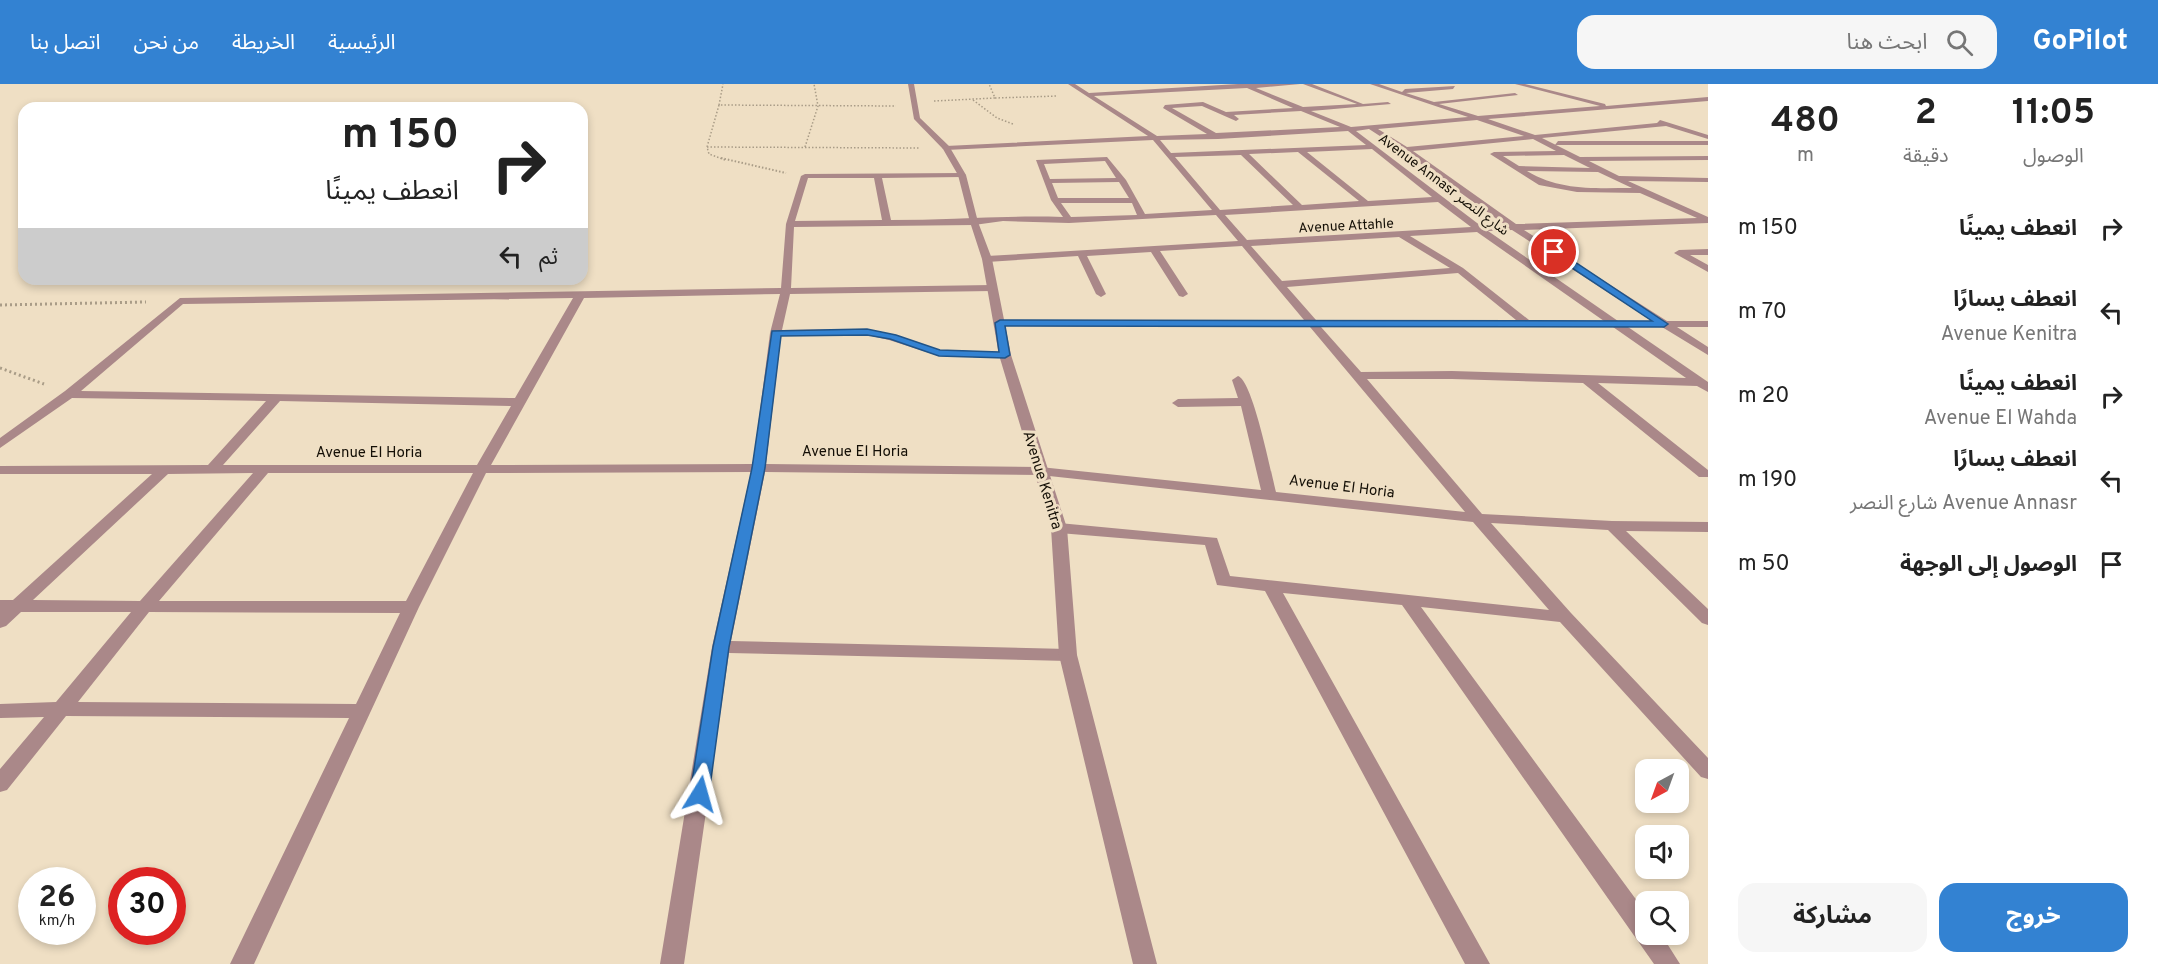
<!DOCTYPE html>
<html lang="ar">
<head>
<meta charset="utf-8">
<style>
	:root { --surface:#fff; --page:#f6f6f6; --text:#222; --muted:#767676; --accent:#3382d2 }
	body { margin:0; font-family:Overpass,"Noto Sans Arabic",sans-serif; background:var(--page); color:var(--text); direction:rtl; height:100vh; display:flex; flex-direction:column; font-size:22px; white-space:nowrap }
	* { box-sizing:border-box; margin:0 }
	p { font-size:20px; color:var(--muted) }
	.icon { flex:none; width:33px; height:33px; fill:none; stroke:currentColor; stroke-width:2; stroke-linecap:round; stroke-linejoin:round }
	.map { position:relative; flex:1; overflow:hidden; direction:ltr }
	.sheet { display:flex; flex-direction:column; background:var(--surface); width:450px }
	.sheet>* { flex:none }
	.hud { position:absolute; left:18px; top:18px; width:570px; height:183px; border-radius:18px; box-shadow:0 3px 9px #0003; direction:rtl; background:#fff; color:var(--text); overflow:hidden }
	.needle { width:39px; rotate:221deg }
	.controls { position:absolute; left:1635px; top:675px; display:grid; gap:12px }
	.controls a { display:grid; place-items:center; width:54px; height:54px; border-radius:12px; background:var(--surface); box-shadow:0 3px 9px #0003; font-size:30px }
	.speed { position:absolute; left:18px; top:783px; display:flex; gap:12px; font-size:30px; font-weight:700; text-align:center }
	.speed>* { display:grid; place-content:center; width:78px; height:78px; border-radius:50%; background:var(--surface); box-shadow:0 3px 9px #0003; line-height:1 }
	.speed small { font-size:15px; font-weight:400 }
	.speed .limit { border:9px solid #d22; background:#fff; color:#111 }
	.pin { position:absolute; display:grid; place-items:center; width:51px; height:51px; color:#fff; margin:-26px; border:3px solid #fff; border-radius:50%; box-shadow:0 2px 6px #0007 }
	.me { position:absolute; width:66px; margin:-33px; rotate:8deg; stroke-linejoin:round; filter:drop-shadow(0 0 4px #0008) }
	.turn { display:flex; align-items:center; gap:21px; height:126px; padding:0 30px; font-size:27px }
	.turn .icon { width:78px; height:78px; stroke-width:2.5 }
	.turn b { display:block; font-size:42px; line-height:51px }
	.then { display:flex; align-items:center; height:57px; padding:0 30px; background:#0003; gap:12px; font-size:22px }
	.eta { display:flex; justify-content:space-evenly; align-items:center; height:102px; text-align:center }
	.eta b { font-size:36px; font-weight:700; line-height:42px }
	.button { display:flex; gap:12px; margin-top:auto; padding:12px 30px }
	.button a { flex:1; height:69px; border-radius:18px; background:var(--accent); color:#fff; font-size:24px; font-weight:700; line-height:69px; text-align:center }
	.button a+a { background:var(--page); color:var(--text) }
	ul { padding:0; list-style:none }
	li { display:flex; align-items:center; gap:18px; height:84px; padding:0 30px }
	li div { flex:1 }
	li b { display:block; font-size:22px }
	li em { font-style:normal }
	header { display:flex; align-items:center; gap:36px; box-sizing:border-box; height:84px; padding:0 30px; background:var(--accent); color:#fff }
	header strong { font-size:28px }
	nav { display:flex; gap:33px; margin-inline-start:auto; font-size:21px }
	.search { width:420px; height:54px; background:var(--page); display:flex; align-items:center; gap:15px; box-sizing:border-box; padding:0 21px; border-radius:18px; color:var(--muted); font-size:22px }
	main { display:flex; flex:1; min-height:0 }
	.map>svg:first-child { display:block }
	.lines { fill:none; stroke-linecap:round; stroke-linejoin:round }
	.path-far2 { stroke:#a99c87; stroke-width:1.5; stroke-dasharray:1.5 2; stroke-linecap:butt }
	.path-far1 { stroke:#a99c87; stroke-width:2; stroke-dasharray:1.5 2; stroke-linecap:butt }
	.path { stroke:#a99c87; stroke-width:3; stroke-dasharray:2 3; stroke-linecap:butt }
	.minor { fill:#aa8889; fill-rule:evenodd }
	.tertiary { fill:#aa8889; fill-rule:evenodd }
	.route { fill:#3382d2; stroke:#215488; stroke-width:1.5 }
	.labels { text-anchor:middle; stroke-width:6; stroke-linejoin:round; paint-order:stroke }
	.far-street-label { font-size:14px; fill:#140f06; stroke:#efdfc4 }
	.street-label { font-size:15px; fill:#140f06; stroke:#efdfc4 }
</style>
</head>
<body>
<header>
<strong>GoPilot</strong>
<div class="search"><svg class="icon" aria-label="search" viewBox="0 0 24 24"><circle cx="10" cy="10" r="6"/><path d="M15 15l6 6"/></svg>ابحث هنا</div>
<nav><a>الرئيسية</a><a>الخريطة</a><a>من نحن</a><a>اتصل بنا</a></nav>
</header>
<main>
<section class="sheet">
<div class="eta">
<div><b>11:05</b><p>الوصول</p></div>
<div><b>2</b><p>دقيقة</p></div>
<div><b>480</b><p>m</p></div>
</div>
<ul>
<li><svg class="icon" aria-label="right" viewBox="0 0 24 24"><path d="M7 20v-9h11M14 6l5 5-5 5"/></svg><div><b>انعطف يمينًا</b></div><em>150 m</em></li>
<li><svg class="icon" aria-label="left" viewBox="0 0 24 24"><path d="M17 20v-9H6M10 6l-5 5 5 5"/></svg><div><b>انعطف يسارًا</b><p>Avenue Kenitra</p></div><em>70 m</em></li>
<li><svg class="icon" aria-label="right" viewBox="0 0 24 24"><path d="M7 20v-9h11M14 6l5 5-5 5"/></svg><div><b>انعطف يمينًا</b><p>Avenue El Wahda</p></div><em>20 m</em></li>
<li><svg class="icon" aria-label="left" viewBox="0 0 24 24"><path d="M17 20v-9H6M10 6l-5 5 5 5"/></svg><div><b>انعطف يسارًا</b><p>Avenue Annasr شارع النصر</p></div><em>190 m</em></li>
<li><svg class="icon" aria-label="arrive" viewBox="0 0 24 24"><path d="M6 21V4h12l-3 4 3 4H6"/></svg><div><b>الوصول إلى الوجهة</b></div><em>50 m</em></li>
</ul>
<div class="button"><a>خروج</a><a>مشاركة</a></div>
</section>
<div class="map">
<svg width="1708" height="880" viewBox="0 0 1708 880">
	<rect width="100%" height="100%" fill="#efdfc4"/>
	<g class="lines">
		<g class="path-far2">
			<path d="M995,14l63,-2"/>
			<path d="M973,16l24,18 16,6"/>
			<path d="M934,17l61,-3 -6,-14"/>
			<path d="M719,21l4,-21"/>
			<path d="M707,63l212,1"/>
			<path d="M805,63l13,-41 -4,-22"/>
			<path d="M725,76l-16,-6 -2,-7 12,-42 177,1"/>
		</g>
		<path class="path-far1" d="M721,74l65,15"/>
		<g class="path">
			<path d="M0,221l146,-3"/>
			<path d="M0,284l44,16"/>
		</g>
		<g class="minor">
			<path d="M1068,0h7l14,9 149,-9h62l-44,4 47,19 54,-3 -54,-20h9l51,20 25,-2 3,2 -80,7 40,16 117,-10 -98,-33h9l23,8 3,-3 50,-3 -2,3 -47,4 28,9 81,-9 3,2 -79,9 39,12 122,-10 -85,-22h10l80,20 1,2 102,-9v4l-220,18 47,16 122,-12 3,-3 48,15v4l-42,-13 -124,12 38,19 128,-1v4l-119,1 30,15 89,2v4l-80,-1 80,36v6l-184,7 143,91h41v6h-31l31,20v8l-46,-28h-34l80,55v10l-11,-6 -99,-3 110,87v7h-9l-116,-94 -131,-4h-85l115,135 130,7 96,1v10l-82,-1 82,78v16l-6,-2 -94,-93 -117,-7 80,90 137,145v21l-7,-2 -141,-155 -139,-15 225,306v21h15l19,30h-26l-252,-359 -119,-12 207,371h-25l-200,-373 -48,-6 -12,-40 -146,-12 -8,-5 8,-5 158,15 13,38 319,34 -76,-88 -433,-47 -275,-3 -34,169 337,8 6,2 3,4 -3,4 -6,2 -339,-8 -45,311h-24l52,-317 39,-175 -265,1 -67,134 -165,357h-24l119,-246 -283,-2 -59,74 -7,2v-23l44,-52 -44,1v-14l56,-2 75,-90h-110l-15,14 -6,2v-28h13l139,-126h-152v-8l208,-1 58,-64 -194,-3 -72,50v-10l65,-47 115,-93 601,-10 5,-64 15,-48 4,-2 157,-1 4,2 -4,2 -80,1 9,42c57,0 114,-5 172,-3l-12,-17 -15,-40 71,-3 19,23 19,34 67,-4 -59,-70 -207,10 -4,-2 4,-2 202,-10zM1247,4l46,20 -67,4 -23,-10 -38,3 -2,3 44,26 -50,2 -63,-40zM1202,22l34,15 3,-2 -5,-4 67,-4 39,16 -124,6 -44,-25zM1477,36l47,16 -117,11 -29,-18zM1369,45l34,22 102,74 -24,1 -125,-95zM1348,47l18,14 -195,8 -11,-13 58,-1zM1533,55l23,12 -62,1 -4,2 49,31 38,7 63,1 57,25 -181,6 -103,-73zM1372,65l60,48 -64,4 -61,-49zM1298,68l61,49 -57,4 -53,-51zM1241,71l52,50 -73,5 -45,-53zM1564,71l26,13 -71,-2 -16,-10zM1105,77l11,17 -66,1 -6,-15zM1527,87l71,1 34,16c-38,0 -72,3 -105,-17zM808,94h66l8,42 -87,1zM1119,98l10,16h-71l-6,-15zM1438,118l33,25 -224,13 -22,-25zM1061,119h71l5,12 -66,2zM1216,131l22,26 -251,15 -5,3 5,3 91,-6 18,38 5,3 5,-3 -19,-38 64,-4 28,44 4,1 5,-3 -28,-43 82,-5 62,74h-304l-5,3 5,3 310,1 155,185 -189,-20c-5,-19 -23,-111 -38,-116l-6,4 6,18 -60,1 -6,4 6,4 63,-1 20,84 -221,-23 -274,-3 15,-128 86,-1 22,5 50,16 66,2 6,-3 -6,-3 -65,-2 -44,-15 -29,-6 -85,1 8,-36 202,-3 5,-3 -5,-3 -201,3 3,-61 180,-2 29,-4 66,2zM1512,146l140,91h-34l-130,-90zM1477,148l127,89 -75,-1 -66,-52 -53,-32zM1399,153l51,31 -168,13 -31,-35zM1458,189l58,47h-200l-29,-33zM780,210l-10,39 -17,131 -262,1 93,-167zM573,214l-58,100 -434,-7 102,-87zM1321,243h292l73,51 -234,-7 -91,1zM280,317l231,5 -34,59h-254zM253,389l-113,128 -107,-1 135,-126zM268,389h205l-67,128h-247zM149,528l251,1 -44,91 -278,-2z"/>
			<path d="M1558,57h150v4h-153z"/>
			<path d="M1708,165v6h-18l18,10v7l-34,-19 5,-3z"/>
		</g>
		<path class="tertiary" d="M908,0h6l6,34 29,28 17,29 12,47 14,37 19,96 56,173 10,127 80,309h-24l-74,-309 -8,-127 -52,-173 -17,-96 -12,-37 -12,-47 -15,-26 -29,-30z"/>
	</g>
	<path class="route" d="M1551,166h6l111,74 -4,3 -659,-1 5,29 -5,3 -66,-2 -49,-17 -23,-4 -86,1 -16,132 -36,179 -20,147 -3,5 -6,2 -7,-2 -3,-5 23,-147 39,-179 20,-137 95,-2 29,6 44,15 59,2 -4,-29 5,-3 652,1 -101,-67z"/>
	<g class="labels">
		<g class="far-street-label">
			<text transform="translate(1444 100) rotate(37)" y="5">Avenue Annasr شارع النصر</text>
			<text transform="translate(1346 141) rotate(-3)" y="5">Avenue Attahle</text>
		</g>
		<g class="street-label">
			<text x="855" y="372">Avenue El Horia</text>
			<text x="369" y="373">Avenue El Horia</text>
			<text transform="translate(1043 396) rotate(73)" y="5">Avenue Kenitra</text>
			<text transform="translate(1342 402) rotate(7)" y="5">Avenue El Horia</text>
		</g>
	</g>
</svg>
<div class="controls">
<a><svg class="needle" viewBox="-14 -14 28 28"><path d="M0-13l5 13h-10z" fill="#e53935"/><path d="M0 13l5-13h-10z" fill="#767676"/></svg></a>
<a><svg class="icon" aria-label="sound" viewBox="0 0 24 24"><path d="M4 9h4l5-4v14l-5-4H4zM17 9q2 3 0 6"/></svg></a>
<a><svg class="icon" aria-label="search" viewBox="0 0 24 24"><circle cx="10" cy="10" r="6"/><path d="M15 15l6 6"/></svg></a>
</div>
<div class="speed"><div>26<small>km/h</small></div><div class="limit">30</div></div>
<div class="pin" style="left:1554px;top:168px;background:#d93025"><svg class="icon" aria-label="arrive" viewBox="0 0 24 24"><path d="M6 21V4h12l-3 4 3 4H6"/></svg></div>
<svg class="me" style="left:700px;top:710px" viewBox="-20 -20 40 40"><path d="M0-17L14 15 0 8-14 15z" fill="#3382d2" stroke="#fff" stroke-width="4"/></svg>
<div class="hud">
<div class="turn"><svg class="icon" aria-label="right" viewBox="0 0 24 24"><path d="M7 20v-9h11M14 6l5 5-5 5"/></svg><div><b>150 m</b>انعطف يمينًا</div></div>
<div class="then">ثم<svg class="icon" aria-label="left" viewBox="0 0 24 24"><path d="M17 20v-9H6M10 6l-5 5 5 5"/></svg></div>
</div>
</div>
</main>
</body>
</html>
